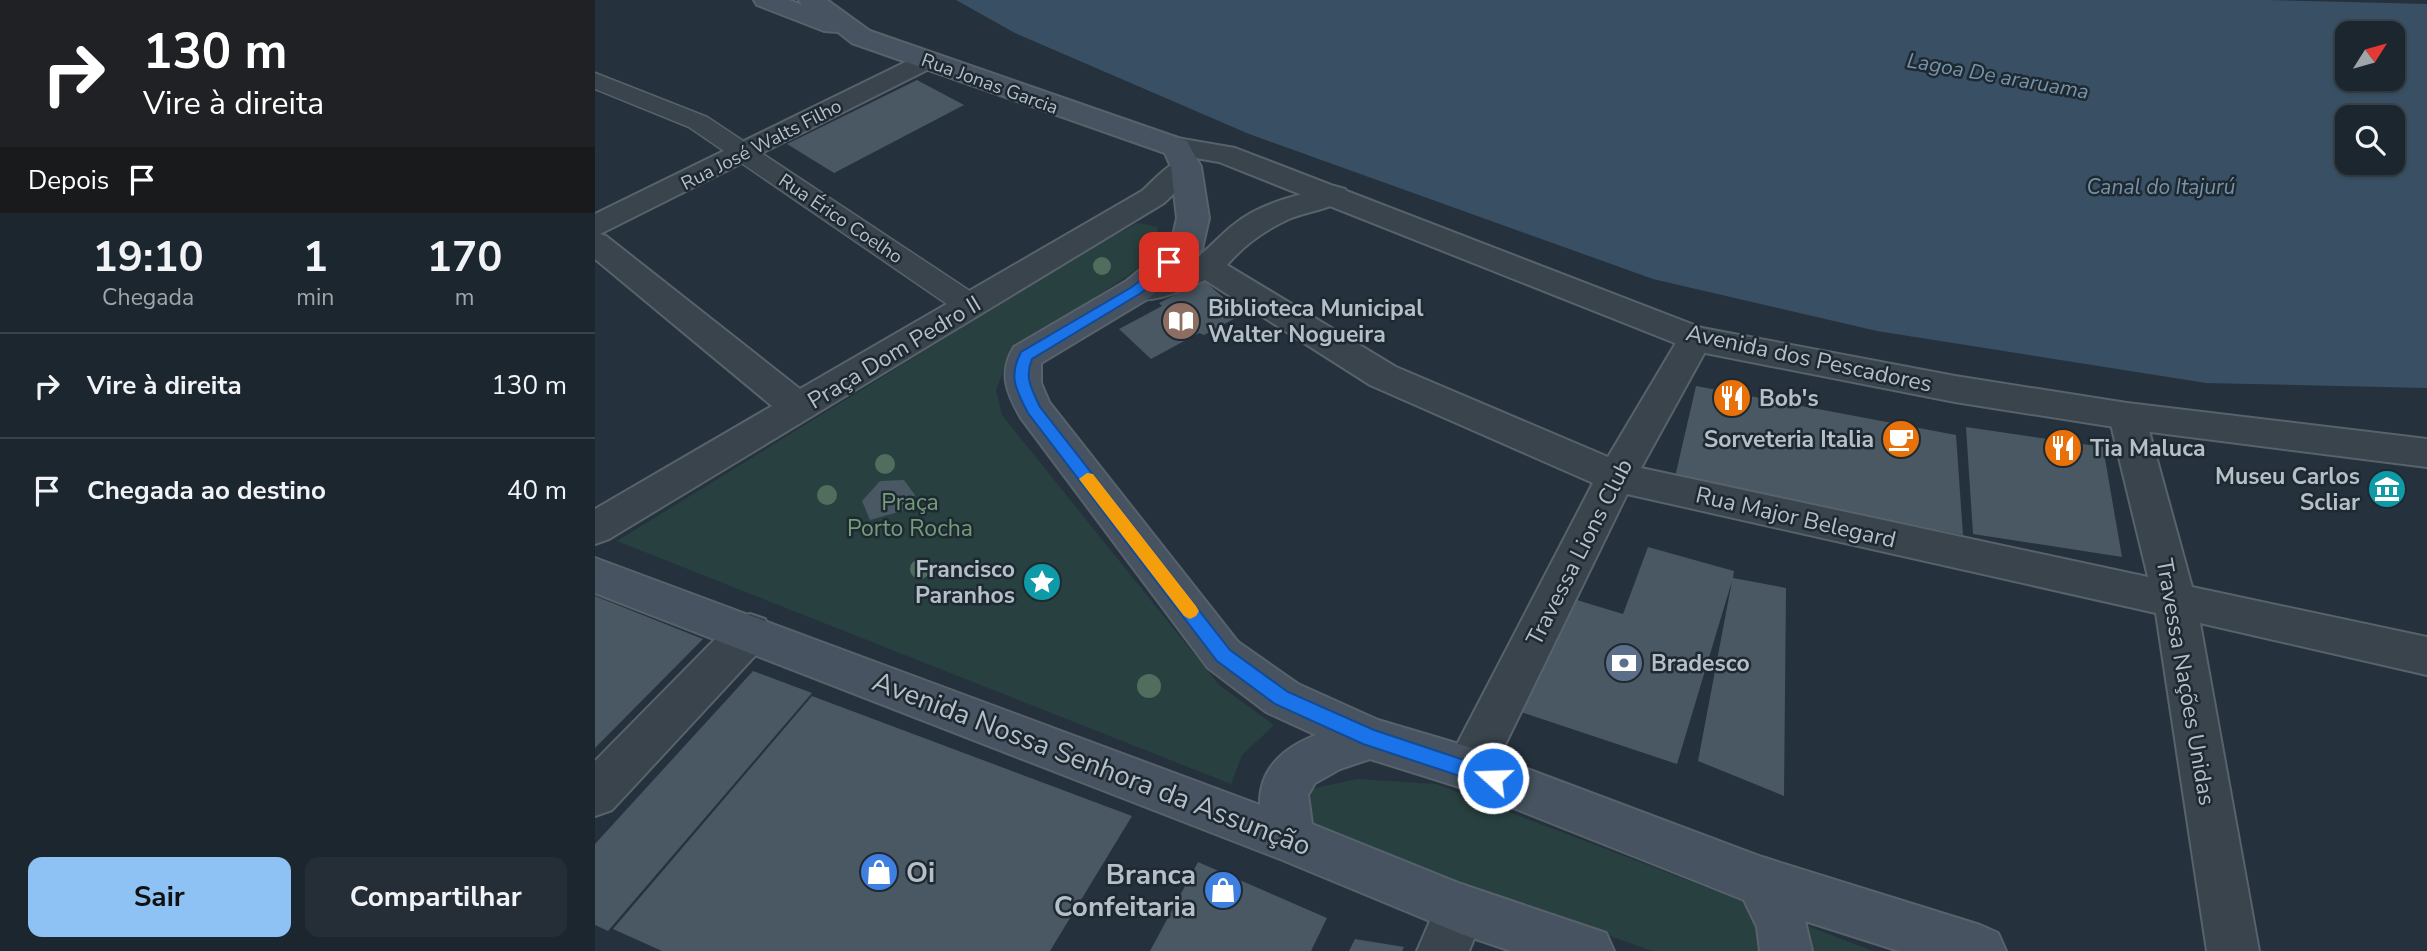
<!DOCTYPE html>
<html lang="pt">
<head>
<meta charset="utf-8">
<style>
	:root { --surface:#1c262e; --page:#252e36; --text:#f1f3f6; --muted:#a0a5aa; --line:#3a434a; --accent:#8ec2f4 }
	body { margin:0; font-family:"Nunito Sans",sans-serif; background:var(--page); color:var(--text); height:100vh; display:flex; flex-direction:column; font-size:26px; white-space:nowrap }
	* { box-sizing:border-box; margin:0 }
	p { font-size:23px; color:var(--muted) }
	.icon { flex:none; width:38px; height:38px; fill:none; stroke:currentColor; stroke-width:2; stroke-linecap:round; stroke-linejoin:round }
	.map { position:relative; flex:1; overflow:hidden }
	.drawer { display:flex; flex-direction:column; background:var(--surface); width:595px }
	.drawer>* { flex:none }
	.banner { background:#202124; color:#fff; overflow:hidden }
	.needle { width:46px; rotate:53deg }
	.fabs { position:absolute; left:1740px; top:21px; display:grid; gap:14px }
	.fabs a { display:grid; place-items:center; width:70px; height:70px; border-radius:14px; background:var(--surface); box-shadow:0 2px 5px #0004,0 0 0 2px var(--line); font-size:35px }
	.pin { position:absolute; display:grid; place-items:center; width:60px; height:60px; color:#fff; margin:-30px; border-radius:14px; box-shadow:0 4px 10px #0006 }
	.me { position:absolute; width:77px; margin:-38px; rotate:290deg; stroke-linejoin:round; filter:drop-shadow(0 0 5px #0008) }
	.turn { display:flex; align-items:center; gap:24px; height:147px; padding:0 28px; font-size:32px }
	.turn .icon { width:91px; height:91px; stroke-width:2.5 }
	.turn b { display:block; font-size:49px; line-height:60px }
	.then { display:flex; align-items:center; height:66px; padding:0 28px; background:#0003; gap:14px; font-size:26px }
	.eta { display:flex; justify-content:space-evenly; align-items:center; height:119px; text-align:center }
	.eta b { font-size:42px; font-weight:700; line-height:49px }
	.button { display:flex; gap:14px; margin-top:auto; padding:14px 28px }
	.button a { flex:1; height:80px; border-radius:14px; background:var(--accent); color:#111; font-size:28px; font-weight:700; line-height:80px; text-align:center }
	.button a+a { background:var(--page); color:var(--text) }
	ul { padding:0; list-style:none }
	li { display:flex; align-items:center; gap:21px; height:105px; padding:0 28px; border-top:2px solid var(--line) }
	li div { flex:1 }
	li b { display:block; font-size:26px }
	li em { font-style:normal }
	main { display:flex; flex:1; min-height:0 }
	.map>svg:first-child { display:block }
	.green { fill:#28403f }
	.water { fill:#395064; fill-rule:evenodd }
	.building { fill:#495863 }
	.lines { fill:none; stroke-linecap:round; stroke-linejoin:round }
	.pedestrian-casing { stroke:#57626b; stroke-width:3 }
	.minor-casing { stroke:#57626b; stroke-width:4 }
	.tertiary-casing { stroke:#57626b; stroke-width:4 }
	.secondary-casing { stroke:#57626b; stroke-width:4 }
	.pedestrian { fill:#39444d; fill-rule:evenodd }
	.minor { fill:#39444d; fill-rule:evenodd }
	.tertiary { fill:#39444d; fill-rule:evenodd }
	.secondary { fill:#475360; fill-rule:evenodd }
	.tree { fill:#506d5d }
	.route { fill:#1a73e8; stroke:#114b97; stroke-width:2 }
	.slow { fill:#f59e0b }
	.labels { text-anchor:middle; stroke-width:5; stroke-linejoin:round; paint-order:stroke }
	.far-street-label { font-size:19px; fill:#b5bfc8; stroke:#1e2932 }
	.far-water-label { font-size:21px; font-style:italic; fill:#7693aa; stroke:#1e2932 }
	.poi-label { font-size:23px; font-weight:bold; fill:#b5bfc8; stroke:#1e2932; text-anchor:start }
	.street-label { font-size:23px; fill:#b5bfc8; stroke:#1e2932 }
	.park-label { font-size:23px; fill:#749d78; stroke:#1e2932 }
	.near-street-label { font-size:28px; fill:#b5bfc8; stroke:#1e2932 }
	.near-poi-label { font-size:28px; font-weight:bold; fill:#b5bfc8; stroke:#1e2932; text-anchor:start }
</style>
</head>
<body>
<main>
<section class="drawer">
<div class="banner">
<div class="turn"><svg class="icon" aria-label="right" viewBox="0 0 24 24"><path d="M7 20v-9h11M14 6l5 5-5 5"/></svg><div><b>130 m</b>Vire à direita</div></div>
<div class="then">Depois<svg class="icon" aria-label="arrive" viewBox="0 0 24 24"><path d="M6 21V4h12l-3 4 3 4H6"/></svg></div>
</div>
<div class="eta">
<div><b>19:10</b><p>Chegada</p></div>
<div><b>1</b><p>min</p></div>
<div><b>170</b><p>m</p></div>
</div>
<ul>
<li><svg class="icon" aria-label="right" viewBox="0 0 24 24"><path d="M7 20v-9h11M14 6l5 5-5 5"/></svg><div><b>Vire à direita</b></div><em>130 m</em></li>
<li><svg class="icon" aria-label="arrive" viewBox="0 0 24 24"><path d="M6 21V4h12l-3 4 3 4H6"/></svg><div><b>Chegada ao destino</b></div><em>40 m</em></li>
</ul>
<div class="button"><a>Sair</a><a>Compartilhar</a></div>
</section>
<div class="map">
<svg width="1832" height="951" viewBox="0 0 1832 951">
	<rect width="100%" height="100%" fill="#25323d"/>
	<g class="green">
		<path d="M543,223l20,4 -6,32 -125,85 -21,20 -10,26 6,25 217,270 55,40 -32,30 -11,29 -614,-243 484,-299z"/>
		<path d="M762,779l79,5 437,167h-221l-345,-123 4,-39z"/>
	</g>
	<path class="water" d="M361,0h1310l161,4v384l-221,-5 -329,-52 -224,-52 -404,-145 -234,-101zM1752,33h45v46h-45zM1752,117h45v46h-45z"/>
	<g class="building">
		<path d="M322,80l47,25 -130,68 -47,-29z"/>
		<path d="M608,280l40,34 -39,21 -5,-2 -48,26 -32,-30 43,-23 -3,-3z"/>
		<path d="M1101,386l260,49 7,100 -288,-58z"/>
		<path d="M1371,427l137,20 19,110 -149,-23z"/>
		<path d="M309,480l11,15 -13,16 -32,9 -8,-19 18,-20z"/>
		<path d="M1053,547l86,24 -1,7 53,10 -2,208 -86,-35 34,-180 -55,183 -156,-52 46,-115 56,17z"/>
		<path d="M0,596l108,43 -108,109z"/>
		<path d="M158,671l59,22 -204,238 -13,-6v-81z"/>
		<path d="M217,696l320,120 -82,135h-388l-49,-22z"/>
		<path d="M603,862l129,56 -16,33h-161z"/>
		<path d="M760,939l49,8 -2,4h-53z"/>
	</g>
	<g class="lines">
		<defs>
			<path id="pedestrian" d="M0,73l112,44 275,182 4,7 -4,7 -11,3 -11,-3 -271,-186 -94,-38z"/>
			<g id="minor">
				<path d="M331,52l9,2 4,6 -4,6 -335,168 6,2 194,153 342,-198c17,-15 31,-36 55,-30l4,6 -37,36 -555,336 -14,5v-35l177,-103 -177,-147v-45z"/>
				<path d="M739,186l11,3 4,6c-8,12 -45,17 -60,24 -24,11 -45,26 -62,46l169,102 212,90 75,-126 12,-4 12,4 5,8 -71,129 507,109 -39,-161 5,-9 13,-4 13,4 5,9 47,171 235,50v38l-227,-52 59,328h-52l-51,-338 -529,-119 -141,290 -17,7 -17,-7 -6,-15 6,-15 141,-271 -223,-98 -165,-105c-25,11 -52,25 -80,18l-5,-8 5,-8c23,-6 53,-8 72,-24 19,-16 32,-33 54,-45 26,-14 55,-20 83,-27z"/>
				<path d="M155,614l15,5 6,13 -6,13 -153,165 -17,6v-55l140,-142z"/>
				<path d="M866,884l18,7 7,18 -17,42h-52l26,-60z"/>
			</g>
			<path id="tertiary" d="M582,138l58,10 467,180 253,48 172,27 300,36v28l-300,-38 -172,-27 -260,-51 -476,-189 -52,-9 -5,-6 5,-6z"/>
			<path id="secondary" d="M159,0h35l13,5 -3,-5h28l43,31 317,110 14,26 8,51 -7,31 -53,49 -108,65v20l8,19 189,240 60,42 80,36 91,27 293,110 218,68 18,8 8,18h-107l-94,-30 7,30h-52l-3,-24 -13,-27 -278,-111 -96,-30 -30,10 -25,14 -7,12 4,29 149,60 145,49 8,18h-103l-50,-17 -181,-75 -685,-266v-35l665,247c-1,-37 25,-58 56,-70l-50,-23 -58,-44 -187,-250c-14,-24 -23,-45 -7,-71l111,-65 46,-37 6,-27 -6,-51 -6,-14 -313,-110 -14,-11 -14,-1 -67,-26z"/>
		</defs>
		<use href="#pedestrian" class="pedestrian-casing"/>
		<use href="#minor" class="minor-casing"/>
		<use href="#tertiary" class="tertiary-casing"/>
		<use href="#secondary" class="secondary-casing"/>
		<use href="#pedestrian" class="pedestrian"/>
		<use href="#minor" class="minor"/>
		<use href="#tertiary" class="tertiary"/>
		<use href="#secondary" class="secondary"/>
	</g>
	<g class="tree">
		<circle cx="507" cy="266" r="9"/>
		<circle cx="290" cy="464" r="10"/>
		<circle cx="232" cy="495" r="10"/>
		<circle cx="325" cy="569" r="10"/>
		<circle cx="554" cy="686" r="12"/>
	</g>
	<path class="route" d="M574,258l5,1v7l-33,27 -109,66c-8,18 0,31 8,48l190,243 58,42 86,38 126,42 3,6 -3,7 -7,2 -130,-43 -88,-40 -58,-43 -189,-248c-12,-23 -20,-37 -7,-61l111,-65z"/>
	<path class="slow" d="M492,473l6,1 103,132 3,5 -3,5 -6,3 -6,-3 -102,-133 -3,-4z"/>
	<defs>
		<symbol id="library-disc" viewBox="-11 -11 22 22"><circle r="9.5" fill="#8d6e63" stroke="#1e2932"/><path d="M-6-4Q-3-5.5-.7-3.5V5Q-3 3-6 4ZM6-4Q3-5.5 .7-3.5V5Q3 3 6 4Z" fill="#fff"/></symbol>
		<symbol id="restaurant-disc" viewBox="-11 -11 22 22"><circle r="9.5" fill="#e8710a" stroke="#1e2932"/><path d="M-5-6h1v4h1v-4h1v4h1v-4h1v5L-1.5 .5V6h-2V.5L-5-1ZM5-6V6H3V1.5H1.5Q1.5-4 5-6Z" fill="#fff"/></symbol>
		<symbol id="cafe-disc" viewBox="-11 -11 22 22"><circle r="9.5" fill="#e8710a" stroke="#1e2932"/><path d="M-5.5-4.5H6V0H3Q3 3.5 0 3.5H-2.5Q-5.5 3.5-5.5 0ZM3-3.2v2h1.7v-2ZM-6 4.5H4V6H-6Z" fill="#fff"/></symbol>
		<symbol id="museum-disc" viewBox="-11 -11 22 22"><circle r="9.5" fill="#0f9aa8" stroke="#1e2932"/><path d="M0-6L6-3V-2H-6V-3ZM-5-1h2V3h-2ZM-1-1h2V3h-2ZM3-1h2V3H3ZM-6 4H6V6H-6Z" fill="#fff"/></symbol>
		<symbol id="sight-disc" viewBox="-11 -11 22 22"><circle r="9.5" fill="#0f9aa8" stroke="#1e2932"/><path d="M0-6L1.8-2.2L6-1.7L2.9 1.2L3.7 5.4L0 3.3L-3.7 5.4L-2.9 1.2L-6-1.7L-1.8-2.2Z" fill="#fff"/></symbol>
		<symbol id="bank-disc" viewBox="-11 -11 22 22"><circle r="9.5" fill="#5c6f8a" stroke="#1e2932"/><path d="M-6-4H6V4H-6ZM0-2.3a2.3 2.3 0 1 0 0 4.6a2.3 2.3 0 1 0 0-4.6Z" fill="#fff"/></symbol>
		<symbol id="shop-disc" viewBox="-11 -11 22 22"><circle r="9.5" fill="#3f7fe0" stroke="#1e2932"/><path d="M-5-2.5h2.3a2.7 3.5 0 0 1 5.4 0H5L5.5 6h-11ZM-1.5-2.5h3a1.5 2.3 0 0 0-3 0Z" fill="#fff"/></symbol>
	</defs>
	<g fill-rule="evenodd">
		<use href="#library-disc" x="564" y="299" width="44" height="44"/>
		<use href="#restaurant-disc" x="1115" y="376" width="44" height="44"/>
		<use href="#cafe-disc" x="1284" y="417" width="44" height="44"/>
		<use href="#restaurant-disc" x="1446" y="426" width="44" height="44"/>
		<use href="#museum-disc" x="1770" y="467" width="44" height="44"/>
		<use href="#sight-disc" x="425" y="560" width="44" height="44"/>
		<use href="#bank-disc" x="1007" y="641" width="44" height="44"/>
		<use href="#shop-disc" x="262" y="850" width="44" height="44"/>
		<use href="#shop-disc" x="606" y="868" width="44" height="44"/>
	</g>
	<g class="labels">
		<g class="far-street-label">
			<text transform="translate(395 83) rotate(20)" y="7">Rua Jonas Garcia</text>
			<text transform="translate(166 144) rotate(-27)" y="7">Rua José Walts Filho</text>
			<text transform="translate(246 218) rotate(34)" y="7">Rua Érico Coelho</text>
		</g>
		<g class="far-water-label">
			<text transform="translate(1403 76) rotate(10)" y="7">Lagoa De araruama</text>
			<text x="1566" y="194">Canal do Itajurú</text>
		</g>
		<g class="poi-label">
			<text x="613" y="316">Biblioteca Municipal<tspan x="613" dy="26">Walter Nogueira</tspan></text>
			<text x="1164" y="406">Bob's</text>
			<text x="1279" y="447" text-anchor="end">Sorveteria Italia</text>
			<text x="1495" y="456">Tia Maluca</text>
			<text x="1765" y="484" text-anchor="end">Museu Carlos<tspan x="1765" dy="26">Scliar</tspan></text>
			<text x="420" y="577" text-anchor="end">Francisco<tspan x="420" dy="26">Paranhos</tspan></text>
			<text x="1056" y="671">Bradesco</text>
		</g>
		<g class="street-label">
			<text transform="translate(299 352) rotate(-31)" y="8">Praça Dom Pedro II</text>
			<text transform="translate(1214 358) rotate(12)" y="8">Avenida dos Pescadores</text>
			<text transform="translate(1201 517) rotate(13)" y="8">Rua Major Belegard</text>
			<text transform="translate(984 552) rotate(-63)" y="8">Travessa Lions Club</text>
			<text transform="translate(1591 682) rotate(80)" y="8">Travessa Nações Unidas</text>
		</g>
		<g class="park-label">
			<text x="315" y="510">Praça<tspan x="315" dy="26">Porto Rocha</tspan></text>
		</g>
		<g class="near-street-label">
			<text transform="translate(497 763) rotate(21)" y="10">Avenida Nossa Senhora da Assunção</text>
		</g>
		<g class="near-poi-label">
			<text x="311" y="882">Oi</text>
			<text x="601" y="884" text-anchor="end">Branca<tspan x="601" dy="32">Confeitaria</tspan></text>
		</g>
	</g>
</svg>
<div class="fabs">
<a><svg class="needle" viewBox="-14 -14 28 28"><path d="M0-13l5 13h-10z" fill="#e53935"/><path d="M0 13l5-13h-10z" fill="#a0a5aa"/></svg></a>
<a><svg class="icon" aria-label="search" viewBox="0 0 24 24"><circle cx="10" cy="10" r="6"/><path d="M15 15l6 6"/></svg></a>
</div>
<div class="pin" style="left:574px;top:262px;background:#d93025"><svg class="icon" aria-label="arrive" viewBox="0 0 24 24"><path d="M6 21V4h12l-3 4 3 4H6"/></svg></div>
<svg class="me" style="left:898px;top:778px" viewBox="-20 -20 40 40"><circle r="17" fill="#1a73e8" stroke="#fff" stroke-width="3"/><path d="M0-11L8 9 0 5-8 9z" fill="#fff"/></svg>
</div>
</main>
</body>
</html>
